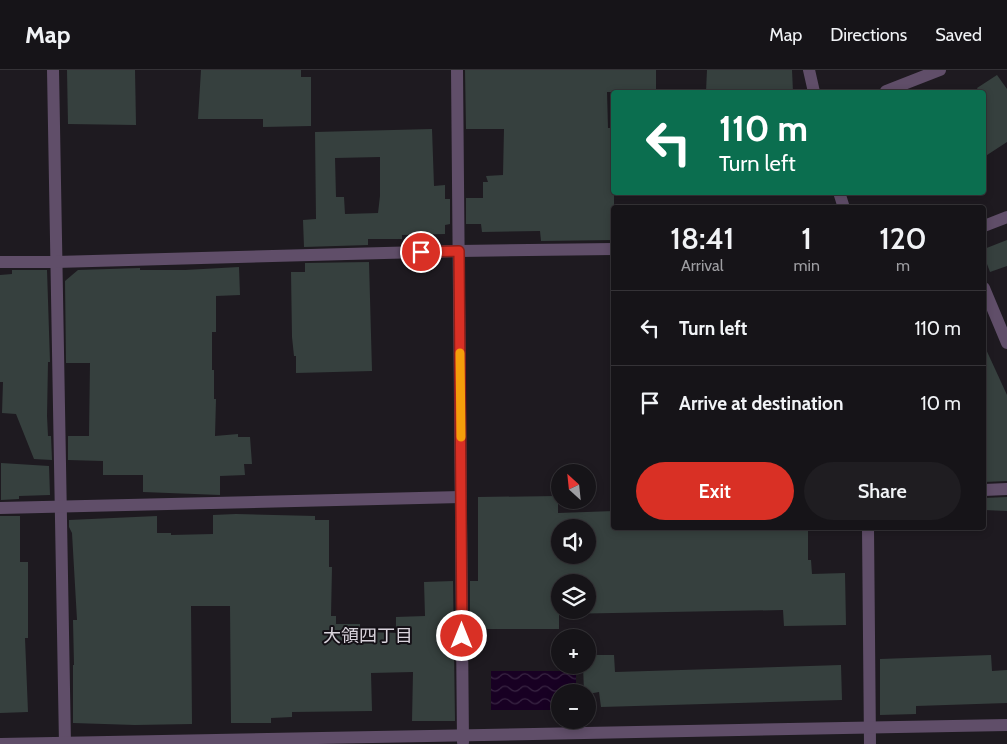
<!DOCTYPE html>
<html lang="en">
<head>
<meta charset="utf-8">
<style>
	:root { --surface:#161418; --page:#1f1d21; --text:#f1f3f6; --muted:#9e9ea2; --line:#353337; --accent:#d93025 }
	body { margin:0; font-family:Cabin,"Noto Sans JP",sans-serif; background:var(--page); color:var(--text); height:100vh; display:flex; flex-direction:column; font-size:19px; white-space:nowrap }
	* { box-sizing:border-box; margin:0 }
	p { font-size:16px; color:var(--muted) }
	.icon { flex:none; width:28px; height:28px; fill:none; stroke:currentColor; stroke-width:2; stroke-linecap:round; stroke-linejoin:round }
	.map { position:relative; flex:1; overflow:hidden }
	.details { position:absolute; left:611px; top:135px; width:375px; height:325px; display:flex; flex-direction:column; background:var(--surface); border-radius:5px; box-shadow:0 2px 8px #0003,0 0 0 1px var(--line) }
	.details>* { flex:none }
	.guide { position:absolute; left:611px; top:20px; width:375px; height:105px; border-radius:5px; box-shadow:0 2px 8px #0003,0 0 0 1px var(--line); background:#0b6e4f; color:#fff; overflow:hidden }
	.needle { width:32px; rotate:333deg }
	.controls { position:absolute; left:551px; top:394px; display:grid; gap:10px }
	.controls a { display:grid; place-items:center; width:45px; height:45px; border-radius:50%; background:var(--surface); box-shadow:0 2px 8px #0003,0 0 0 1px var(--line); font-size:25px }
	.pin { position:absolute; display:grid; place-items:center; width:42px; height:42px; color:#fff; margin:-21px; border:2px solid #fff; border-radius:50%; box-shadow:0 1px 5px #0007 }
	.me { position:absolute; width:55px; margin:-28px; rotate:0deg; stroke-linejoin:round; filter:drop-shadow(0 0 4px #0008) }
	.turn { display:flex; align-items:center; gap:18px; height:105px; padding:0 25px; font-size:22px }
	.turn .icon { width:65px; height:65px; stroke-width:2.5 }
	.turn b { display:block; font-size:35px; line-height:42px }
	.eta { display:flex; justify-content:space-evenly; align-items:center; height:85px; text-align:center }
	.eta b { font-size:30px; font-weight:600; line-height:35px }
	.action { display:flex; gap:10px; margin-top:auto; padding:10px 25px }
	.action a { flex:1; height:58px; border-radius:30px; background:var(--accent); color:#fff; font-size:20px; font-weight:600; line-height:58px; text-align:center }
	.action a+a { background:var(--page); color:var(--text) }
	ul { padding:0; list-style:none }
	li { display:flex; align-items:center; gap:15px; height:75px; padding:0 25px; border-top:1px solid var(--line) }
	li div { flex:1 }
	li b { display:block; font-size:19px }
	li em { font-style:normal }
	header { display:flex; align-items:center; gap:30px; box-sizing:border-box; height:70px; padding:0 25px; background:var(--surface); border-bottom:1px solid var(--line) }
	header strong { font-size:24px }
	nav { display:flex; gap:28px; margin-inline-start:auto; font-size:18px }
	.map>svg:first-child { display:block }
	.water { fill:url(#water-waves) }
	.building { fill:#36403e; fill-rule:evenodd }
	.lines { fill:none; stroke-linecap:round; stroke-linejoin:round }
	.minor { stroke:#604e69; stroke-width:12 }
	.route-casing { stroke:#8d1f18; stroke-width:12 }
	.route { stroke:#d93025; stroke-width:9 }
	.slow { stroke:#f59e0b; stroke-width:9 }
	.labels { text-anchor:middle; stroke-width:4; stroke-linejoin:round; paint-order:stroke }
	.neighbourhood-label { font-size:18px; fill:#d9d3dc; stroke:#151117 }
</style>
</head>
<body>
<header>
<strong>Map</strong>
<nav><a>Map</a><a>Directions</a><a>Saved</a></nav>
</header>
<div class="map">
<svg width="1007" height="674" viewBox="0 0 1007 674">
	<defs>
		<pattern id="water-waves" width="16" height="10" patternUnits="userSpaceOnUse" patternTransform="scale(1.25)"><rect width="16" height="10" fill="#180023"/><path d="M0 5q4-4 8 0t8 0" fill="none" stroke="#392543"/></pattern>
	</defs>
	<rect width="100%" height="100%" fill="#1e1a20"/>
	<path class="water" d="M491,601h85v21h-16v18h-69z"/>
	<g class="building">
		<path d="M67,0h68l1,55 -68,-1z"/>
		<path d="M201,0h100v7h10v49l-48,1v-8h-65z"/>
		<path d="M465,0h191v22h-49l1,36h6v112l-73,1 -1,-10 -58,1 -1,-8h-15v-26h17v-16h5l-2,-6 17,-1 1,-46h-38z"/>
		<path d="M707,0h85l1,22h-87z"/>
		<path d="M997,5l10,14v53l-23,15v-65h-5l-2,-4z"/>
		<path d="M432,59l2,57 11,-1v14h5v25l-5,1v9l-43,1v4h-34v6l-64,2 -1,-27 13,-1 -1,-87zM380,87v39l-2,17 -33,1 -1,-17h-8l-1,-39z"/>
		<path d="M1007,170v26l-17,6 -6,-16v-7z"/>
		<path d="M369,192l3,109 -76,2v-17h-2l-2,-19 -1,-65h14v-9z"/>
		<path d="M239,197l1,28 -24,1v36h-4v38h2v29h2l-1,37 23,-2v3h12l2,27h-8l1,11 -25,1v19l-77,-3v-17h-40v-14l-35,-1v-24h21l1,-73h-24l-1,-82 13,-11 62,-2v2h45z"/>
		<path d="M12,200h35l3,92h-2l-1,54 1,20h3l1,24 -18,-1 -18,-45 -14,-1 1,-31h-3v-107l12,-1z"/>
		<path d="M984,275l23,50v86l-23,1z"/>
		<path d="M1,393l48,3 1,29 -31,1v3l-18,1z"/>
		<path d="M558,426v17l56,-2v17h194v32h3l1,14 33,-1 1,52 -62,1 -1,-16 -224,4v15h-89v-48h8v-84zM560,458h28v27h-28zM560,512h28v28h-28z"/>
		<path d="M1007,427v14l-23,-1v-12z"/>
		<path d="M236,444l79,2v4h14v47h3l-1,49h5v8h24v8l36,1v-16l29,-1 -1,-34 29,-1 2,140h-43l1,-49 -42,1 1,38 -80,1v5l-21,1v5h-40l-1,-117h-39l1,118 -57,1 -62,-2v-58h1l-1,-45h4l-5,-87 -3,-6v-7l88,-4v17h14v2l42,-1v-19z"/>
		<path d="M0,446h20v46h8v76h-3l3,74 -28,1z"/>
		<path d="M588,585h26l1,17 226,-7 1,35 -241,7 -2,-15 -11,2v-2h-4l-1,-27h5z"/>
		<path d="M991,585l1,16 15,-1v33l-91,3v8l-36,1v-56z"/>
	</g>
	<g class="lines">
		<g class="minor">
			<path d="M53,0l12,674"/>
			<path d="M457,0l6,672"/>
			<path d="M809,0l5,22"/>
			<path d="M886,21l54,-21"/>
			<path d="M839,122l5,16"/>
			<path d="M984,156l23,-9"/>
			<path d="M0,192h56l403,-11 155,-2"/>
			<path d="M984,218l23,55"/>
			<path d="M984,420l23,-1"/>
			<path d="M0,438l461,-11"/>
			<path d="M868,458l2,216"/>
			<path d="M0,674l1007,-19"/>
		</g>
	</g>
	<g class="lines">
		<defs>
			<path id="route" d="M421,182l38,-1 3,385"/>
		</defs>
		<use href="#route" class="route-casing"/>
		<use href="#route" class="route"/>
		<path class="slow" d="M460,283l1,84"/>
	</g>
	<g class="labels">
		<g class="neighbourhood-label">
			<text x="368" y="572">大領四丁目</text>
		</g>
	</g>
</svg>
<div class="controls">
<a><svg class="needle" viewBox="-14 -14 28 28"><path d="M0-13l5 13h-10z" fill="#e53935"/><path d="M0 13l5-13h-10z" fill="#9e9ea2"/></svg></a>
<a><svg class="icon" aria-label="sound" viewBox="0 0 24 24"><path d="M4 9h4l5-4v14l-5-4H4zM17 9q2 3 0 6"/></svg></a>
<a><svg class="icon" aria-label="layers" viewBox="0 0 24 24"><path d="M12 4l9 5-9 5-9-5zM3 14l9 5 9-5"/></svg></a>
<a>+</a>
<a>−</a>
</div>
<div class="pin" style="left:421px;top:182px;background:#d93025"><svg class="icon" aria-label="arrive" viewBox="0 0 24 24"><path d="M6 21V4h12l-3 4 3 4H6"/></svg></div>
<svg class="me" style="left:462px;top:566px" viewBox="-20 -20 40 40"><circle r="17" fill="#d93025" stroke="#fff" stroke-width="3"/><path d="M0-11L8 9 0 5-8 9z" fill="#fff"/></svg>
<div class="guide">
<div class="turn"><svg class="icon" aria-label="left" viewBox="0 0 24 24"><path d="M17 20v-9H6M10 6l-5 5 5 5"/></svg><div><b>110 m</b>Turn left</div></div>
</div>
<section class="details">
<div class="eta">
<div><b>18:41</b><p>Arrival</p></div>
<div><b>1</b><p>min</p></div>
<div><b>120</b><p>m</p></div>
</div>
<ul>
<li><svg class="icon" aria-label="left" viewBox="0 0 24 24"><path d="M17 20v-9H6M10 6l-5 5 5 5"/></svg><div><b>Turn left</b></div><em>110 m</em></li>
<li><svg class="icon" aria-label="arrive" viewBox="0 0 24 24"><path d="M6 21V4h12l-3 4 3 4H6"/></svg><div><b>Arrive at destination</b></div><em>10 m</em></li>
</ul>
<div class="action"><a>Exit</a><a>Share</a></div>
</section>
</div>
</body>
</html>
